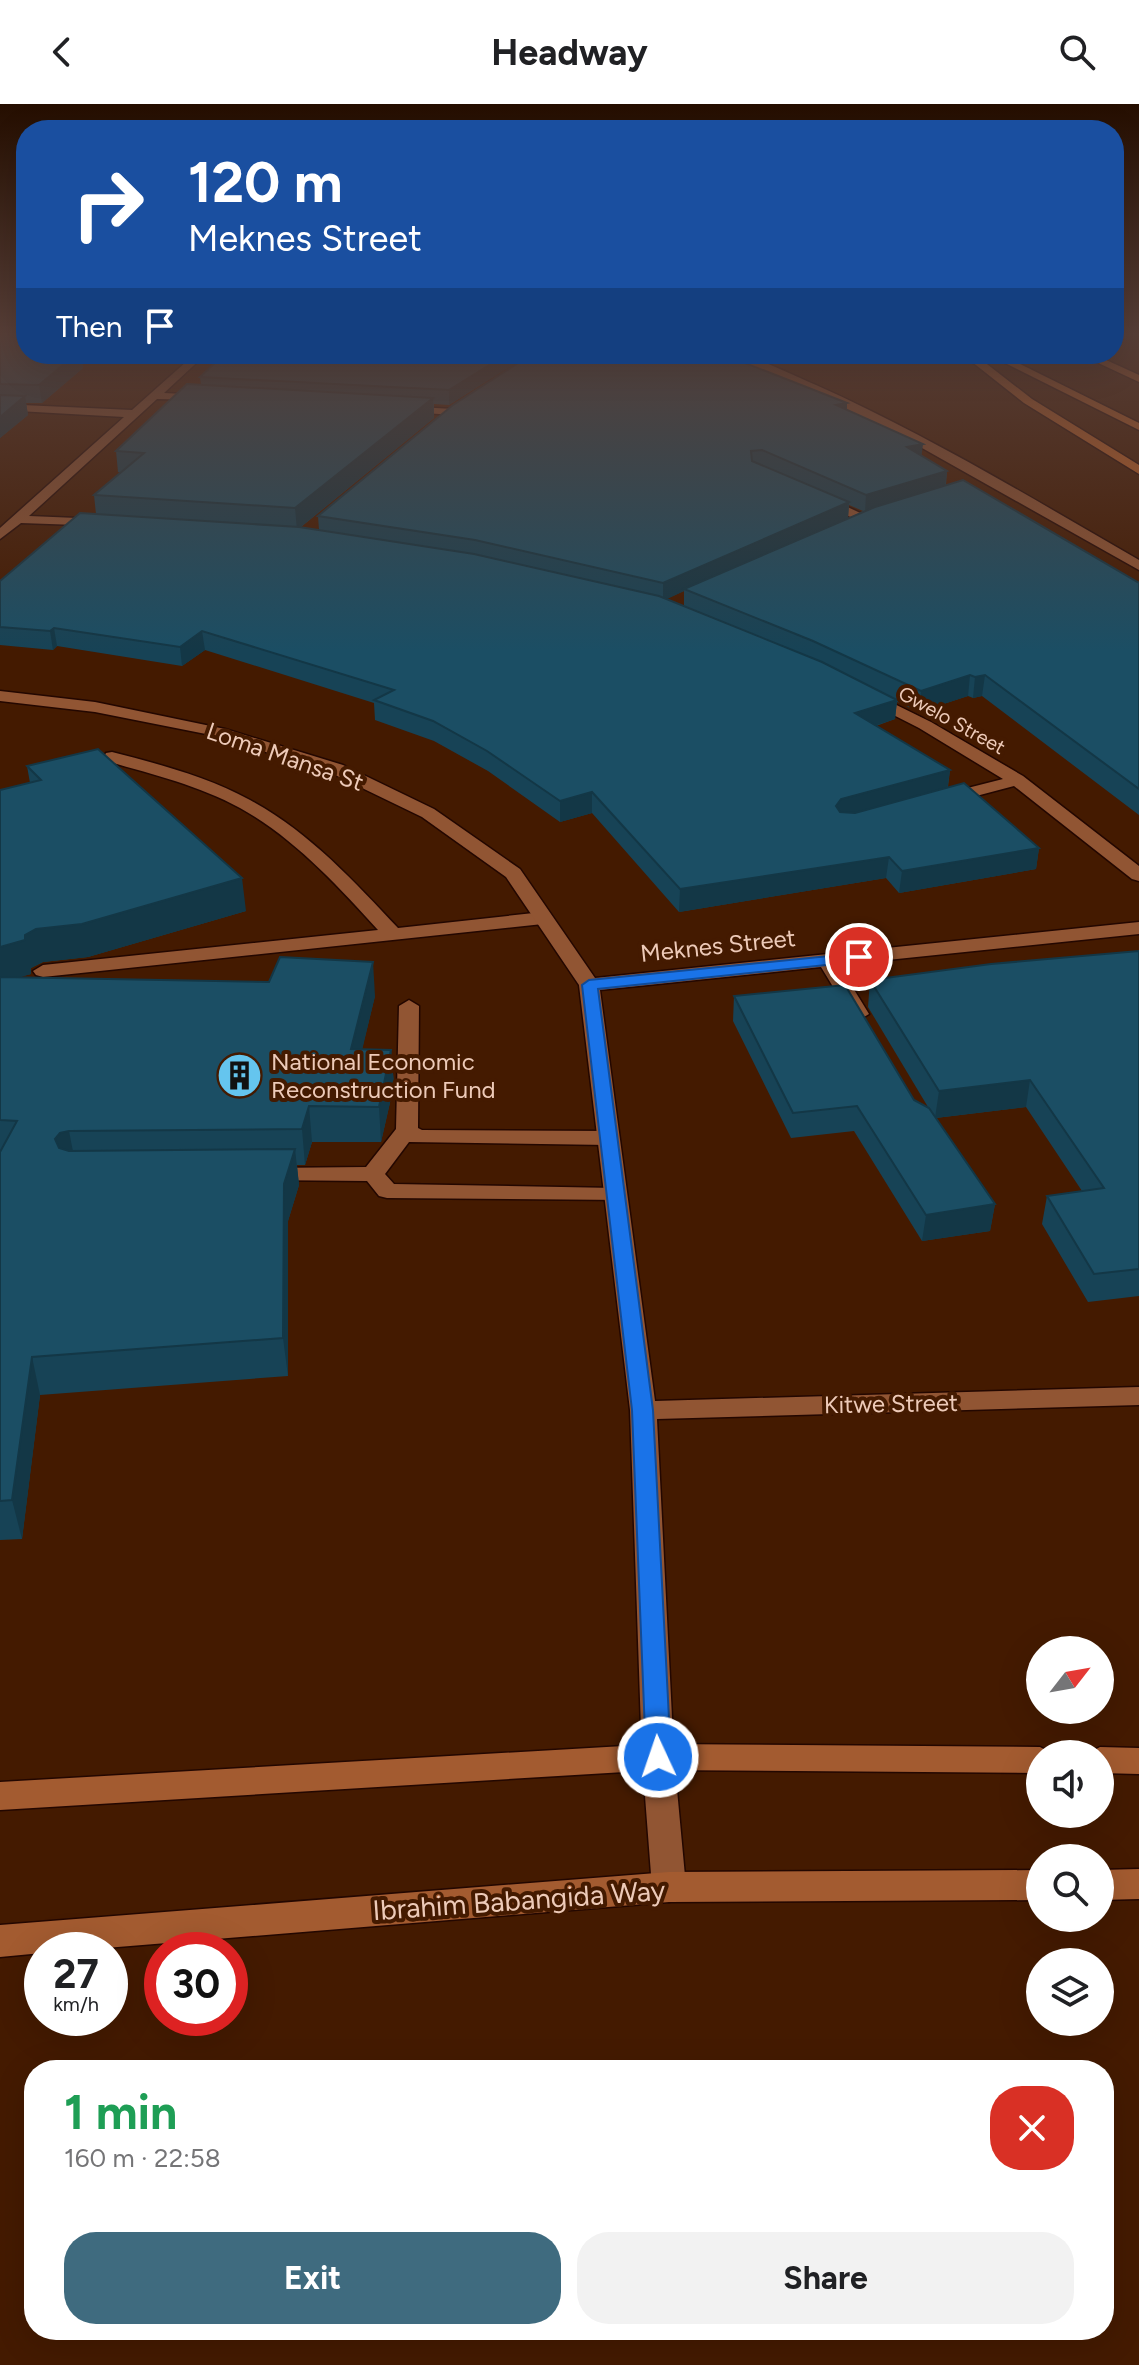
<!DOCTYPE html>
<html lang="en">
<head>
<meta charset="utf-8">
<style>
	:root { --surface:#fff; --page:#f2f2f2; --text:#202124; --muted:#757577; --accent:#3f6b7f }
	body { margin:0; font-family:Figtree,sans-serif; background:var(--page); color:var(--text); height:100vh; display:flex; flex-direction:column; font-size:30px; white-space:nowrap }
	* { box-sizing:border-box; margin:0 }
	p { font-size:26px; color:var(--muted) }
	.icon { flex:none; width:44px; height:44px; fill:none; stroke:currentColor; stroke-width:2; stroke-linecap:round; stroke-linejoin:round }
	.map { position:relative; flex:1; overflow:hidden }
	.side { position:absolute; left:24px; top:1956px; width:1090px; height:280px; display:flex; flex-direction:column; background:var(--surface); border-radius:32px; box-shadow:0 8px 32px #0002 }
	.side>* { flex:none }
	.banner { position:absolute; left:16px; top:16px; width:1108px; height:244px; border-radius:32px; box-shadow:0 8px 32px #0002; background:#1a4fa0; color:#fff; overflow:hidden }
	.needle { width:52px; rotate:59deg }
	.buttons { position:absolute; left:1026px; top:1532px; display:grid; gap:16px }
	.buttons a { display:grid; place-items:center; width:88px; height:88px; border-radius:50%; background:var(--surface); box-shadow:0 8px 32px #0002; font-size:40px }
	.speed { position:absolute; left:24px; top:1828px; display:flex; gap:16px; font-size:40px; font-weight:700; text-align:center }
	.speed>* { display:grid; place-content:center; width:104px; height:104px; border-radius:50%; background:var(--surface); box-shadow:0 8px 32px #0002; line-height:1 }
	.speed small { font-size:20px; font-weight:400 }
	.speed .limit { border:12px solid #d22; background:#fff; color:#111 }
	.pin { position:absolute; display:grid; place-items:center; width:68px; height:68px; color:#fff; margin:-34px; border:4px solid #fff; border-radius:50%; box-shadow:0 2px 8px #0007 }
	.me { position:absolute; width:88px; margin:-44px; rotate:357deg; stroke-linejoin:round; filter:drop-shadow(0 0 6px #0008) }
	.turn { display:flex; align-items:center; gap:28px; height:168px; padding:0 40px; font-size:36px }
	.turn .icon { width:104px; height:104px; stroke-width:2.5 }
	.turn b { display:block; font-size:56px; line-height:68px }
	.then { display:flex; align-items:center; height:76px; padding:0 40px; background:#0003; gap:16px; font-size:30px }
	.round { display:grid; place-items:center; flex:none; width:84px; height:84px; border-radius:32px; background:var(--page) }
	.summary { display:flex; align-items:center; justify-content:space-between; height:136px; padding:0 40px }
	h1 { font-size:48px; font-weight:700; line-height:60px; color:#1e9e55 }
	.button { display:flex; gap:16px; margin-top:auto; padding:16px 40px }
	.button a { flex:1; height:92px; border-radius:32px; background:var(--accent); color:#fff; font-size:32px; font-weight:700; line-height:92px; text-align:center }
	.button a+a { background:var(--page); color:var(--text) }
	header { display:flex; justify-content:space-between; align-items:center; height:104px; padding:0 40px; background:var(--surface); font-size:36px; font-weight:700 }
	.map>svg:first-child { display:block }
	.lines { fill:none; stroke-linecap:round; stroke-linejoin:round }
	.service-casing { stroke:#230700; stroke-width:3 }
	.minor-casing { stroke:#230700; stroke-width:3 }
	.secondary-casing { stroke:#230700; stroke-width:3 }
	.motorway-casing { stroke:#230700; stroke-width:3 }
	.service { fill:#915533; fill-rule:evenodd }
	.minor { fill:#915533; fill-rule:evenodd }
	.secondary { fill:#a35b30; fill-rule:evenodd }
	.motorway { fill:#ce6928; fill-rule:evenodd }
	.wall { fill:#174356; fill-rule:evenodd }
	.shaded-wall { fill:#133746 }
	.building { fill:#1b4e64; stroke:#133746; stroke-width:2 }
	.route { fill:#1a73e8; stroke:#114b97; stroke-width:2 }
	.labels { text-anchor:middle; stroke-width:8; stroke-linejoin:round; paint-order:stroke }
	.far-street-label { font-size:20px; fill:#edcab8; stroke:#441a00 }
	.street-label { font-size:24px; fill:#edcab8; stroke:#441a00 }
	.poi-label { font-size:24px; fill:#edcab8; stroke:#441a00; text-anchor:start }
	.near-street-label { font-size:28px; fill:#edcab8; stroke:#441a00 }
</style>
</head>
<body>
<header><svg class="icon" aria-label="back" viewBox="0 0 24 24"><path d="M15 5l-7 7 7 7"/></svg>Headway<svg class="icon" aria-label="search" viewBox="0 0 24 24"><circle cx="10" cy="10" r="6"/><path d="M15 15l6 6"/></svg></header>
<div class="map">
<svg width="1139" height="2261" viewBox="0 0 1139 2261">
	<rect width="100%" height="100%" fill="#441a00"/>
	<g class="lines">
		<defs>
			<g id="service">
				<path d="M814,391h8l51,24 -11,3 -48,-21z"/>
				<path d="M112,648c47,12 96,25 138,48 58,31 104,81 148,128l145,-16 10,6 -10,6 -500,53 -7,-2 -3,-4 10,-6 335,-35c-41,-45 -84,-92 -138,-122 -42,-23 -89,-34 -134,-47l-2,-4 2,-4z"/>
				<path d="M409,896l10,6 -1,122 4,2 186,1 11,7 -11,7 -199,-3 -24,32 9,10 221,4 8,2 4,5 -4,5 -236,-2 -8,-2 -12,-15 -107,-1 -4,-5 4,-5 8,-2 98,-1 30,-38 3,-123z"/>
			</g>
			<g id="minor">
				<path d="M195,250h11l-42,39 40,2 4,1v4l-51,-1 -128,117 72,3 5,1v6l-85,-3 -21,16v-11l124,-111 -124,-7v-6l132,6z"/>
				<path d="M724,250c31,0 63,19 92,31 112,50 217,114 323,175v10l-256,-144z"/>
				<path d="M401,302l52,3 6,3 -6,3 -56,-4v-4z"/>
				<path d="M0,587l95,11 130,27 118,36 91,44 86,60 75,109 544,-56v12l-300,31 30,49 -10,6 -7,-2 -31,-51 -221,23 55,411 484,-14v18l-482,14 17,338 12,130 -5,11 -12,4 -12,-4 -5,-11 -10,-130 -12,-347 -51,-425 -73,-108 -84,-60 -91,-44 -115,-37 -121,-24 -95,-11z"/>
				<path d="M868,587l63,31 92,54 116,90v15l-7,-2 -118,-93 -68,18 -6,-1 -3,-4 3,-4 63,-16 -84,-51 -57,-29v-6z"/>
			</g>
			<g id="secondary">
				<path d="M658,1640l382,3 13,7h-13v19l-382,-3 -658,40v-28z"/>
				<path d="M1100,1643l39,1v26l-39,-1v-19h-13z"/>
				<path d="M1139,1765v30l-39,1v-30z"/>
				<path d="M1040,1766v30l-371,2 -588,48h-39v3l-42,4v-32l669,-53z"/>
			</g>
			<g id="motorway">
				<path d="M962,250h12l58,45 107,66v9l-115,-71z"/>
				<path d="M987,250h13l139,69v7z"/>
				<path d="M1079,250h14l46,21v7z"/>
			</g>
		</defs>
		<use href="#service" class="service-casing"/>
		<use href="#minor" class="minor-casing"/>
		<use href="#secondary" class="secondary-casing"/>
		<use href="#motorway" class="motorway-casing"/>
		<use href="#service" class="service"/>
		<use href="#minor" class="minor"/>
		<use href="#secondary" class="secondary"/>
		<use href="#motorway" class="motorway"/>
	</g>
	<g class="wall">
		<path d="M0,231l26,19h55l2,14 -41,35h-16l2,12 -28,23z"/>
		<path d="M228,250h302l-81,51 -15,-1v14l-133,109 18,3 -1,-14 529,-113v7l100,61 -1,14 193,98v232l-157,-119 -9,2 -5,-2 -49,16 -22,-10 -2,17 -19,7 74,44 -2,17 91,61 -3,21 -137,24 -13,-15 -207,34 -87,-99 -32,9 -72,-51 -54,-30 -59,-21 -1,-17 -169,-53 -23,16 -125,-20 -4,4 -53,-5v-64l96,-67 -2,-19 27,-22 -3,-1 -2,-21 85,-66 -1,-8zM849,401l14,6 -15,7zM684,487v16l-18,-8z"/>
		<path d="M27,662l219,145 -158,46 -45,5 -12,6v6l-12,3 356,19 -13,53 29,1 3,35 -13,57h-69l-7,23h-8l2,20 -11,36v155l-248,19 -18,144 -22,1v-750l30,-7z"/>
		<path d="M1139,847v345l-51,6 -46,-78 5,-28 35,-5 -56,-84 -90,11 59,86 -5,27 -68,10 -68,-110 -63,7 -58,-117 1,-25 180,104 14,7 -60,-100 2,-27z"/>
	</g>
	<g class="shaded-wall">
		<path d="M76,250h5l2,14 -41,35 -3,-18z"/>
		<path d="M507,250h23l-81,51v-15z"/>
		<path d="M25,292l3,19 -28,23v-21z"/>
		<path d="M433,294l1,20 -137,112 -2,-22z"/>
		<path d="M847,299l-1,16 -10,-14z"/>
		<path d="M923,340l-2,16 -14,-13z"/>
		<path d="M947,367l-2,17 -80,24 1,-17z"/>
		<path d="M849,398l-1,17 -164,70v2l-21,10v-18z"/>
		<path d="M54,524l3,18 -4,4 -3,-19z"/>
		<path d="M202,527l3,19 -23,16 -2,-19z"/>
		<path d="M970,571l-2,21 -49,16 2,-21z"/>
		<path d="M985,571l-3,21 -9,2 2,-21z"/>
		<path d="M897,596l-2,19 -42,14 2,-20z"/>
		<path d="M950,666l-3,21 -113,36 2,-21 5,-7z"/>
		<path d="M592,688v21l-32,9v-21z"/>
		<path d="M1039,744l-3,21 -137,24 3,-22z"/>
		<path d="M889,753l-3,21 -207,34 1,-23z"/>
		<path d="M242,774l4,33 -158,46 -45,5 -12,6v6l-31,9v-36l36,-18z"/>
		<path d="M373,858l2,34 -21,88 -3,-35z"/>
		<path d="M391,946l3,35 -13,57 -2,-35z"/>
		<path d="M1030,976l-4,27 -91,11 4,-27z"/>
		<path d="M309,1002l3,36 -7,23 -3,-36z"/>
		<path d="M69,1027l7,36 -9,2 -12,-30 5,-6z"/>
		<path d="M295,1045l4,36 -11,36v155l-5,-38 1,-154z"/>
		<path d="M995,1100l-5,27 -68,10 4,-26z"/>
		<path d="M32,1253l8,38 -18,144 -10,-39z"/>
	</g>
	<g class="building">
		<path d="M0,231h26v19h50l-37,31 -39,-1z"/>
		<path d="M228,250h279l-58,36 -249,-13 18,-17z"/>
		<path d="M532,250h190l125,49 -11,2 87,39 -16,3 40,24 -81,24 -104,-45 -11,1 1,10 97,41 -186,81 -188,-43 -157,-24 135,-111z"/>
		<path d="M187,280l246,14 -138,110 -201,-13 50,-42 -28,-2z"/>
		<path d="M0,291l25,1 -25,21z"/>
		<path d="M963,376l176,103v206l-154,-114 -10,2 -5,-2 -49,16 -108,-50 -129,-52 191,-82z"/>
		<path d="M80,409l219,14 175,27 185,42 163,66 75,38 -42,13 95,57 -109,29 -5,7 4,6 15,1 109,-30 75,65 -137,23 -13,-14 -209,32 -88,-97 -32,9 -73,-50 -54,-30 -59,-21 20,-10 -192,-59 -22,16 -126,-19 -4,3 -50,-4v-46z"/>
		<path d="M98,645l144,129 -160,46 -46,5 -11,6v5l-25,7v-157l41,-10 -14,-14z"/>
		<path d="M1139,847v318l-45,5 -47,-78 57,-8 -74,-108 -91,11 -69,-111 121,-16z"/>
		<path d="M280,853l93,5 -22,87 40,1 -12,57 -70,-1 -7,23 -233,2 -9,2 -5,6 4,9 10,3 226,-2 -11,35 -1,154 -251,19 -20,143 -12,1v-349l17,-31 -17,-1v-143l269,5z"/>
		<path d="M845,881l69,115 15,8 66,96 -69,11 -69,-109 -64,7 -59,-117z"/>
	</g>
	<linearGradient id="sky" x2="0" y2="1"><stop stop-color="#250e00"/><stop offset="0.42" stop-color="#563e37"/><stop offset="1" stop-color="#563e37" stop-opacity="0"/></linearGradient>
	<rect width="1139" height="547" fill="url(#sky)"/>
	<path class="route" d="M859,849l7,4 -2,4 -266,28 55,421 18,347 -4,7 -9,3 -8,-3 -4,-7 -14,-347 -50,-425 7,-5z"/>
	<defs>
		<symbol id="building-disc" viewBox="-11 -11 22 22"><circle r="9.5" fill="#65c5ee" stroke="#441a00"/><path d="M-4-6H4V6H1V3H-1V6H-4ZM-2.5-4.3h1.7v1.8h-1.7ZM.8-4.3h1.7v1.8H.8ZM-2.5-1h1.7V.8h-1.7ZM.8-1h1.7V.8H.8Z" fill="#111"/></symbol>
	</defs>
	<g fill-rule="evenodd">
		<use href="#building-disc" x="214" y="946" width="51" height="51"/>
	</g>
	<g class="labels">
		<g class="far-street-label">
			<text transform="translate(952 616) rotate(29)" y="7">Gwelo Street</text>
		</g>
		<g class="street-label">
			<text transform="translate(285 653) rotate(19)" y="8">Loma Mansa St</text>
			<text transform="translate(718 842) rotate(-6)" y="8">Meknes Street</text>
			<text transform="translate(891 1300) rotate(-1)" y="8">Kitwe Street</text>
		</g>
		<g class="poi-label">
			<text x="271" y="966">National Economic<tspan x="271" dy="28">Reconstruction Fund</tspan></text>
		</g>
		<g class="near-street-label">
			<text transform="translate(519 1796) rotate(-4)" y="10">Ibrahim Babangida Way</text>
		</g>
	</g>
</svg>
<div class="buttons">
<a><svg class="needle" viewBox="-14 -14 28 28"><path d="M0-13l5 13h-10z" fill="#e53935"/><path d="M0 13l5-13h-10z" fill="#757577"/></svg></a>
<a><svg class="icon" aria-label="sound" viewBox="0 0 24 24"><path d="M4 9h4l5-4v14l-5-4H4zM17 9q2 3 0 6"/></svg></a>
<a><svg class="icon" aria-label="search" viewBox="0 0 24 24"><circle cx="10" cy="10" r="6"/><path d="M15 15l6 6"/></svg></a>
<a><svg class="icon" aria-label="layers" viewBox="0 0 24 24"><path d="M12 4l9 5-9 5-9-5zM3 14l9 5 9-5"/></svg></a>
</div>
<div class="speed"><div>27<small>km/h</small></div><div class="limit">30</div></div>
<div class="pin" style="left:859px;top:853px;background:#d93025"><svg class="icon" aria-label="arrive" viewBox="0 0 24 24"><path d="M6 21V4h12l-3 4 3 4H6"/></svg></div>
<svg class="me" style="left:658px;top:1653px" viewBox="-20 -20 40 40"><circle r="17" fill="#1a73e8" stroke="#fff" stroke-width="3"/><path d="M0-11L8 9 0 5-8 9z" fill="#fff"/></svg>
<div class="banner">
<div class="turn"><svg class="icon" aria-label="right" viewBox="0 0 24 24"><path d="M7 20v-9h11M14 6l5 5-5 5"/></svg><div><b>120 m</b>Meknes Street</div></div>
<div class="then">Then<svg class="icon" aria-label="arrive" viewBox="0 0 24 24"><path d="M6 21V4h12l-3 4 3 4H6"/></svg></div>
</div>
<section class="side">
<div class="summary"><div><h1>1 min</h1><p>160 m · 22:58</p></div><a class="round" style="background:#d93025;color:#fff"><svg class="icon" aria-label="close" viewBox="0 0 24 24"><path d="M6 6l12 12M18 6L6 18"/></svg></a></div>
<div class="button"><a>Exit</a><a>Share</a></div>
</section>
</div>
</body>
</html>
